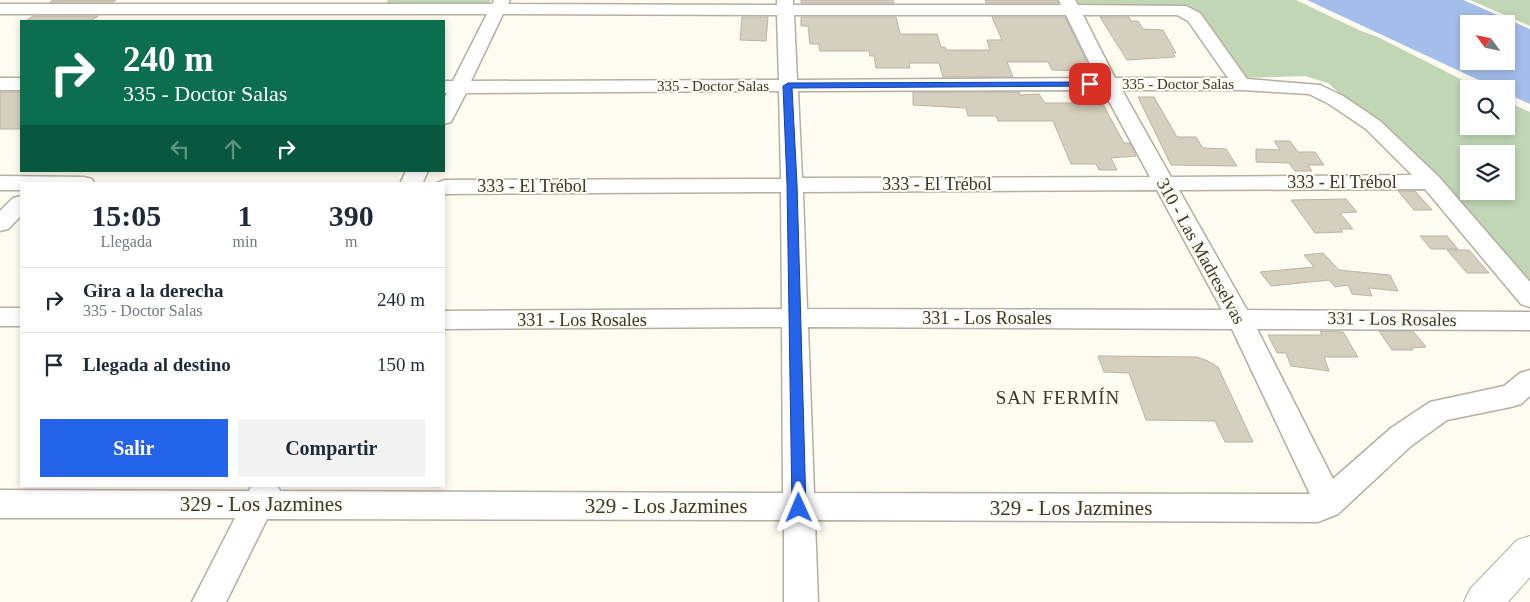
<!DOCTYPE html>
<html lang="es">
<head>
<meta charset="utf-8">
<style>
	:root { --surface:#fff; --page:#f2f2f3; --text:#1f2937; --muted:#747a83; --line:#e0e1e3; --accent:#2563eb }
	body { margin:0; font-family:"Times New Roman",serif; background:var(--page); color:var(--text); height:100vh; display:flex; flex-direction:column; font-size:19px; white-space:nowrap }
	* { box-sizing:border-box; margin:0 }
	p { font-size:16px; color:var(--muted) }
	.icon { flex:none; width:28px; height:28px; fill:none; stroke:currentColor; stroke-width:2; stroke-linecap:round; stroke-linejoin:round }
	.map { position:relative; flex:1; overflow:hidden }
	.drawer { position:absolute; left:20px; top:182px; width:425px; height:305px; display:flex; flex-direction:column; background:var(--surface); border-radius:0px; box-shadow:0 2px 8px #0003 }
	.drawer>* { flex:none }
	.banner { position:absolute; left:20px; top:20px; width:425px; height:152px; border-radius:0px; box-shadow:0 2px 8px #0003; background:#0b6e4f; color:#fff; overflow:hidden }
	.needle { width:32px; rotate:303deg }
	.fabs { position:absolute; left:1460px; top:15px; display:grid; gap:10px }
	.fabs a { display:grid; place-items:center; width:55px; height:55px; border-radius:0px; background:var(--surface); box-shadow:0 2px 8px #0003; font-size:25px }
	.pin { position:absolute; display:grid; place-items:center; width:42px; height:42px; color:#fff; margin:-21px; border-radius:10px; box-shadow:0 2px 8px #0006 }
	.me { position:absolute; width:55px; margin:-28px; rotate:359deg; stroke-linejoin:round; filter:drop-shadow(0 0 4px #0008) }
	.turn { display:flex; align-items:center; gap:18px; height:105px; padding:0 20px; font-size:22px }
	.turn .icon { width:65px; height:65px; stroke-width:2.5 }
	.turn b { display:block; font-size:35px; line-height:42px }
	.lanes { display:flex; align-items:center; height:48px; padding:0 20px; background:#0003; justify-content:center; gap:25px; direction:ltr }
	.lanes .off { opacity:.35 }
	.eta { display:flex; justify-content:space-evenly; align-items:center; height:85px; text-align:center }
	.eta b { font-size:30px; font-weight:800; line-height:35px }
	.button { display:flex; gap:10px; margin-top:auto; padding:10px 20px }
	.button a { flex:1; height:58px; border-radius:0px; background:var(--accent); color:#fff; font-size:20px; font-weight:800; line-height:58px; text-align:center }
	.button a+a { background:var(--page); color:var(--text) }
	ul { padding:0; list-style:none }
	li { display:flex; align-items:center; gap:15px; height:65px; padding:0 20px; border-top:1px solid var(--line) }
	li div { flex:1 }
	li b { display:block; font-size:19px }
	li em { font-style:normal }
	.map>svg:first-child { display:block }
	.green { fill:#c0d6b5; fill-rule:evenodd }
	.water { fill:#a4beeb; fill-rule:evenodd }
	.building { fill:#d4cfbe; stroke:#b9b4a4 }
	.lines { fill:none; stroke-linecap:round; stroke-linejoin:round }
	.minor-casing { stroke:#b4af9f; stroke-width:3 }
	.highway-casing { stroke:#b4af9f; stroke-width:2 }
	.minor { fill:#fff; fill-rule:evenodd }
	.highway { fill:#fff; fill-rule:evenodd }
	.route { fill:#2563eb; stroke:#184099 }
	.labels { text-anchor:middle; stroke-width:4; stroke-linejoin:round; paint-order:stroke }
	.far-street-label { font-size:15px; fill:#393730; stroke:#fefbf1 }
	.street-label { font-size:18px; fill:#393730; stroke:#fefbf1 }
	.neighbourhood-label { font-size:19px; letter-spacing:1px; fill:#393730; stroke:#fefbf1 }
	.near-street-label { font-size:21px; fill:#393730; stroke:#fefbf1 }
</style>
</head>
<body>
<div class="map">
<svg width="1530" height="602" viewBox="0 0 1530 602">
	<rect width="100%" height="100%" fill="#fefbf1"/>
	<g class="green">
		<path d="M388,0h103l-4,7h-104z"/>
		<path d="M1073,0h223l65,31 17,6 102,52h-11v37h37v-25l24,11v178l-179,-186 -23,-21 -23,-7 -59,2 -49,-65 -121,-6zM1469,154h37v37h-37z"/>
		<path d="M1470,0h60v26z"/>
	</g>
	<path class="water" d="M1307,0h156l67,29v75l-24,-11v-4h-8zM1469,24h37v37h-37z"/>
	<g class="building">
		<path d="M53,0h63l-3,2h-63z"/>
		<path d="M801,0h92l1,3h-93z"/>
		<path d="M985,0h72l1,3h-72z"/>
		<path d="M33,16h65l-7,5h-65z"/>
		<path d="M742,17h26l-2,24 -26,-1z"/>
		<path d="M801,17h95l4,17h37l4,13h4l1,3h44l-3,-10h15l-10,-23h73l26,54 -39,-1 -4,-8h-41l6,15h-70l-4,-14h-30l1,5h-34l-2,-12h-4l-1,-5h-49l-1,-7h-9l-2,-18h-7z"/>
		<path d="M1100,17h29l2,4h7l5,8 20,1 13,23h-3l2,4 -48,3z"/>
		<rect x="0" y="92" width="21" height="37"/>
		<path d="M913,92h106l1,3 19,-1 6,9h41l-2,-5 16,1 24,44h6l6,13 -25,2 6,12h-18l-3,-6h-25l-18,-43h-55l-2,-5h-28l-2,-8 -53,-3z"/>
		<path d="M1138,97h16l23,40h19l7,11 23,1 11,17 -66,-1z"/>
		<path d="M1274,141h16l8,11h17l9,13h-16l4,6h-17l-6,-8 -33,-1v-13l24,1z"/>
		<path d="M1398,191h17l17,19h-18z"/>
		<path d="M1346,199l11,13 -17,1 13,16h-13l3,3 -28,1 -24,-33z"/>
		<path d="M1420,236h27l11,13h-27z"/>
		<path d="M1447,250h22l20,23h-22z"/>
		<path d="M1323,253l16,17 51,5 8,16 -29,-3 3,8 -20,-2 -4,-9 -13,2 -6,-7 -58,6 -11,-14 54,-5 -10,-12z"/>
		<path d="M1320,331l23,1 15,25h-34l5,14 -38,-5 -5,-13h-9l-9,-18h54z"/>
		<path d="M1379,331h34l13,16 -15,1 2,2h-21z"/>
		<path d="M1098,356l99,1 11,4 10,6 35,75h-28l-10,-21 -69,-1 -17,-47 -25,-1z"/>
	</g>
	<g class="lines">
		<defs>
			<g id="minor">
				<path d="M494,0h16l-2,4 269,1v-5h16v5h268l-2,-5h16l3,5 108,1 14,7 47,66 73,6 23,11 37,25 59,56 91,105v25l-9,-3 -96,-115 -246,1 68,120 283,2v18l-273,-1 76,150 58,-51 39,-26 74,-16 16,-13 10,-3v26l-9,8 -10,3 -64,13 -36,26 -73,68 -20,8 -503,-2 3,82h-34v-82l-517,-1 -41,83h-34l43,-84h-235v-28l249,1 2,-5h27l2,5 503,2 -1,-166 -338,2v-18l338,-2 -1,-117 -337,2v-10h-9l9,-4 337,-1 -2,-88 -313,2 -15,29 -7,2v-25l3,-6h-3v-12h9l34,-67h-487v-10h492zM503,14l274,1 2,65 -308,1zM794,15h272l31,63 -300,2zM1083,15h94l11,6 40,57h-113zM1103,90l47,87 -348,1 -4,-87zM1122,90h119l68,4 20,10 37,25 46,46 -241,2zM1157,190l65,120 -415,-1 -4,-117zM808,327l424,2 78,165 -496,-1z"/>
				<rect x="0" y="78" width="21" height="12"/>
				<path d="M406,171h22l-6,13h-22z"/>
				<path d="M0,176l84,1 8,2 3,5h-74v6h-21z"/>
				<path d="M21,196v20l-13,13 -8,2v-20l13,-13z"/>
				<rect x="0" y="308" width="21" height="18"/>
			</g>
			<path id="highway" d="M1530,536v41l-22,25h-44l6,-13 47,-49z"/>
		</defs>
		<use href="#minor" class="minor-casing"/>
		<use href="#highway" class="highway-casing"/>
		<use href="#minor" class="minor"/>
		<use href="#highway" class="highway"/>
	</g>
	<path class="route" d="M1090,82h3v4l-301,2 5,96 9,324 -2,4 -5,2 -5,-2 -2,-4 -5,-324 -4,-98 5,-3z"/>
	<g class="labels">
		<g class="far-street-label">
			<text x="1178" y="89">335 - Doctor Salas</text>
			<text x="713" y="91">335 - Doctor Salas</text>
		</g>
		<g class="street-label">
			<text x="1342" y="188">333 - El Trébol</text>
			<text x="937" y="190">333 - El Trébol</text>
			<text x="532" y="192">333 - El Trébol</text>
			<text transform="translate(1201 251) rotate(61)" y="6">310 - Las Madreselvas</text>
			<text x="987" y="324">331 - Los Rosales</text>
			<text transform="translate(1392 319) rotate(1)" y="6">331 - Los Rosales</text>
			<text x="582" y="326">331 - Los Rosales</text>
		</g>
		<g class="neighbourhood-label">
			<text x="1058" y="404">SAN FERMÍN</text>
		</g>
		<g class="near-street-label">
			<text x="261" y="511">329 - Los Jazmines</text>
			<text x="666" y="513">329 - Los Jazmines</text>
			<text x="1071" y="515">329 - Los Jazmines</text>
		</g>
	</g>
</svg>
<div class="fabs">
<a><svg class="needle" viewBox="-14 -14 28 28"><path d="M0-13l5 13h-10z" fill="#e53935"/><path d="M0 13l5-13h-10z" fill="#747a83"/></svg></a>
<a><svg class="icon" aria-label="search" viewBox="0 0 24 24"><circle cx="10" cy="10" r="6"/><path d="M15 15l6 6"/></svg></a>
<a><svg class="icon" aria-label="layers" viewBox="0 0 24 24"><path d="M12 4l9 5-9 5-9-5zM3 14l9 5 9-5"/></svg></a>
</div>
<div class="pin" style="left:1090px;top:84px;background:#d93025"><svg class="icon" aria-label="arrive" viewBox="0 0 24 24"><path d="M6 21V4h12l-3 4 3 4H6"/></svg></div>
<svg class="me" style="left:799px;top:508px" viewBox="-20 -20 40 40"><path d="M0-17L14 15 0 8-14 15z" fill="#2563eb" stroke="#fff" stroke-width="4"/></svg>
<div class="banner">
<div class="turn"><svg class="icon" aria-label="right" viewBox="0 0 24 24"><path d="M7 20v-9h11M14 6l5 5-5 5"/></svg><div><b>240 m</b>335 - Doctor Salas</div></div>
<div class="lanes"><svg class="icon off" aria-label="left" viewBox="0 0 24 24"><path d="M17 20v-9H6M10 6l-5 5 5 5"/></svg><svg class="icon off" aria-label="ahead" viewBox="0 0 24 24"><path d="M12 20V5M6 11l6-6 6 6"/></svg><svg class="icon" aria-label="right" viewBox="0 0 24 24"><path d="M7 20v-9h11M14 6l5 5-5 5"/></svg></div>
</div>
<section class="drawer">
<div class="eta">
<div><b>15:05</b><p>Llegada</p></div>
<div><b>1</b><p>min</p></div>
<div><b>390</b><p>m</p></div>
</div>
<ul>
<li><svg class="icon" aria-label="right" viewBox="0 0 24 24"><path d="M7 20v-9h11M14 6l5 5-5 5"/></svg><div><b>Gira a la derecha</b><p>335 - Doctor Salas</p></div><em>240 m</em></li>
<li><svg class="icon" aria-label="arrive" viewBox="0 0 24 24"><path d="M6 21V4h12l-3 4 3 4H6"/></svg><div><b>Llegada al destino</b></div><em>150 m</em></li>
</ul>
<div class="button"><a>Salir</a><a>Compartir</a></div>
</section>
</div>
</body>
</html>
